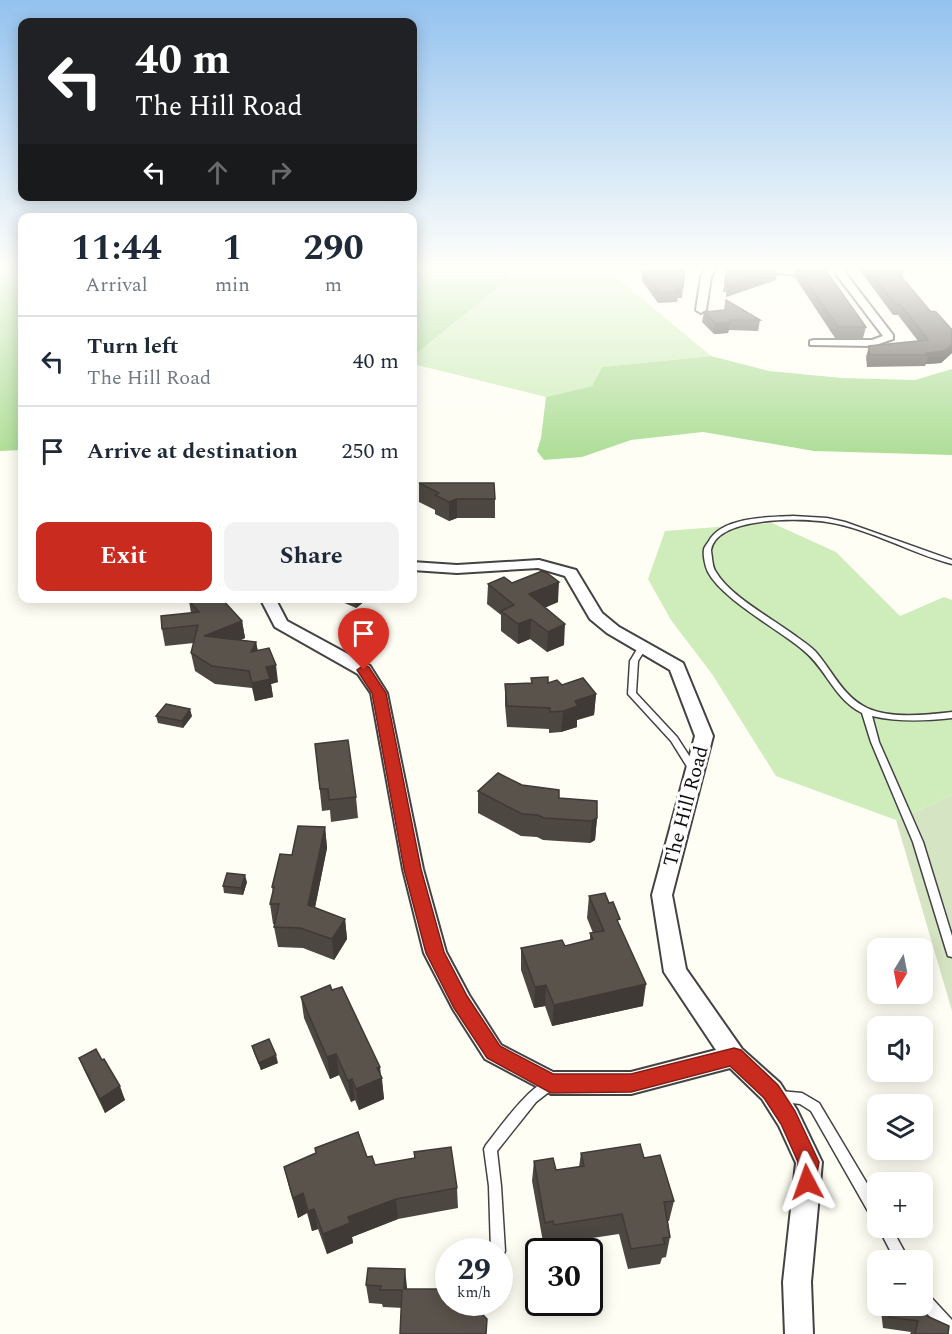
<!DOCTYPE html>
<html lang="en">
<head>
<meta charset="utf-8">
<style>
	:root { --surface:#fff; --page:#f2f2f3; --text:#1f2937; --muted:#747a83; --line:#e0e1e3; --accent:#c92b1f }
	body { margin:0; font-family:Spectral,serif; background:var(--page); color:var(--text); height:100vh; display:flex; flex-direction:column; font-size:22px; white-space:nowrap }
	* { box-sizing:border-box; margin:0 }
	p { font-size:20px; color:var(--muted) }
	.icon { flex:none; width:33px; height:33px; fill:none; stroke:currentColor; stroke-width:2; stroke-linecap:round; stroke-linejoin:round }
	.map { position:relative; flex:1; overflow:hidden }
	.panel { position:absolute; left:18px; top:213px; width:399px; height:390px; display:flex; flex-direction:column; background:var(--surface); border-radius:12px; box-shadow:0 3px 15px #0003 }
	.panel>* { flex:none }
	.guide { position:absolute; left:18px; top:18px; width:399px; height:183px; border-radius:12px; box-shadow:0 3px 15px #0003; background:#202124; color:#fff; overflow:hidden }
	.needle { width:39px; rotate:190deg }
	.tools { position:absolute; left:867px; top:938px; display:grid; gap:12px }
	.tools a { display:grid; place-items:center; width:66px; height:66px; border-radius:12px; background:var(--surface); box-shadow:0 3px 15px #0003; font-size:30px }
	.speed { position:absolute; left:435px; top:1238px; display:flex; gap:12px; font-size:30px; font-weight:700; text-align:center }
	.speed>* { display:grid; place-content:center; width:78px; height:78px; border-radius:50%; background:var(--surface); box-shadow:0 3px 15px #0003; line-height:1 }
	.speed small { font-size:15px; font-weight:400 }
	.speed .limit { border:3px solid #111; border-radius:9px; background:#fff; color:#111 }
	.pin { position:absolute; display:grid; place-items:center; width:51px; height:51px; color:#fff; margin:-62px -26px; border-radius:50% 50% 50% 0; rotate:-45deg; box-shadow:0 0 6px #0007 }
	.pin .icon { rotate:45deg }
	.me { position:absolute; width:66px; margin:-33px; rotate:356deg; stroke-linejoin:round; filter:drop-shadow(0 0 4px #0008) }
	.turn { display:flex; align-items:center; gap:21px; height:126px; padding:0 18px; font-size:27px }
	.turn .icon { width:78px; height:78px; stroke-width:2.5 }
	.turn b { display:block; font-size:42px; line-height:51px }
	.lanes { display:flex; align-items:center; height:57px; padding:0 18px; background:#0003; justify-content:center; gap:30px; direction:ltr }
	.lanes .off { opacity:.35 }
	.eta { display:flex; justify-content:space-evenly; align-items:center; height:102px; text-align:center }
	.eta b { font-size:36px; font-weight:700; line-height:42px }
	.primary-button { display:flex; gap:12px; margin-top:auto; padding:12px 18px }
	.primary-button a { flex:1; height:69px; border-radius:12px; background:var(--accent); color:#fff; font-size:24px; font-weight:700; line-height:69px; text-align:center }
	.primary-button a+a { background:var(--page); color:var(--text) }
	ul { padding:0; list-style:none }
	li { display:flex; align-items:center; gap:18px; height:90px; padding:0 18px; border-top:2px solid var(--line) }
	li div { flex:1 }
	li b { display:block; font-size:22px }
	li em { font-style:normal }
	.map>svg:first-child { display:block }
	.green { fill:#ceedba }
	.forest { fill:#afde98 }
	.cemetery { fill:#d5e4c2 }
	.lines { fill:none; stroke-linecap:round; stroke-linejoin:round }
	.lane-casing { stroke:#434343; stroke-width:3 }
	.street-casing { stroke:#434343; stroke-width:4 }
	.lane { fill:#fff; fill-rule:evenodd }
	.street { fill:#fff; fill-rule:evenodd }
	.wall { fill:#4d4741 }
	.shaded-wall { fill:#3f3a35 }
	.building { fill:#5a534c; stroke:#3f3a35; stroke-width:1.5 }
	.route { fill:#c92b1f; stroke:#831c14; stroke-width:1.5 }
	.labels { text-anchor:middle; stroke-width:6; stroke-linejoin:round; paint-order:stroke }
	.street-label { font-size:20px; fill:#101010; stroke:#fff }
</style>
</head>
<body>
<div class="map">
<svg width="952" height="1334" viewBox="0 0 952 1334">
	<rect width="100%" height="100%" fill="#fffef4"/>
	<g class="green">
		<path d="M509,267h95l107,89 -109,11 -10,19 -46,11 -133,-33v-8l98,-79z"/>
		<path d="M772,523l64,29 64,64 44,-19 8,3v195l-56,25 -120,-44 -64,-102 -41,-54 -23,-41 17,-48z"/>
	</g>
	<g class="forest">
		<path d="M0,267h22v183l-22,1z"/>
		<path d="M413,267h96l2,10 -98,79z"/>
		<path d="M711,356l58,15 73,7 73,2 37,-11v86l-138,-4 -111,-19 -72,8 -49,17 -38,3 -7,-9 4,-13 5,-41 46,-11 10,-19z"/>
	</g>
	<path class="cemetery" d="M952,795v216l-56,-191z"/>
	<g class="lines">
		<defs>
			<g id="lane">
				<path d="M793,516l34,2 18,4 107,38v4c-42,-11 -81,-35 -125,-42 -25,-4 -110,-6 -116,28 0,3 1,6 1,9 1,5 1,9 4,13 13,23 52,44 74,60 8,6 18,12 25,19 17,19 27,45 52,57 25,11 58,7 85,4v6c-27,3 -54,4 -80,-2l7,26 44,100 29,94v21l-4,-1 -1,-3 -34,-111 -42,-100 -9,-29c-29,-15 -35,-44 -59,-63 -25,-21 -81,-51 -95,-78 -3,-6 -5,-17 -4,-23 1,-3 3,-5 5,-8 13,-24 60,-24 84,-25z"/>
				<path d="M639,646h3l4,2 -8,13 -2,32 41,44 22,34 -2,2h-6l-20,-32 -43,-47 2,-33z"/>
				<path d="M550,1079l4,1 2,4 -2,4 -18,14 -39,49 4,35 4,65 -2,5 -3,1v-6h-9l-2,-65 -5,-37 2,-4c16,-20 41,-57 64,-66z"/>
				<path d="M780,1091l22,2 17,10 59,99v19l-5,-1 -62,-109 -11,-7 -24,-3 -2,-4 2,-4z"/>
				<path d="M878,1227h13l18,33h-14z"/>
				<path d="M922,1291l5,2 25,27v14h-6l-27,-29h3z"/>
			</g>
			<g id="street">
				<path d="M707,267h10l-6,10 -5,33 -5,3 -5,-3 5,-33z"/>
				<path d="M726,267l91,3 5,3 -5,3 -86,-6z"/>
				<path d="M835,267h10l1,7 47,61v4l-20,7 -63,-1v-4l4,-1h58l11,-4 -47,-62z"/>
				<path d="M539,560l37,10 26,43 17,14 64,36 30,73 -41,159 14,74 56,80 38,34 17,27 25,52 -11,120 2,52h-28l-2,-52 13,-119 -17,-37 -17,-27 -32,-31 -99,26h-80l-66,-35 -32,-50 -29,-56 -21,-84 -32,-176 -13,-19 -83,-47 -15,-29h15l12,23 83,45 17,27 36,176 23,83 23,43 32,50 52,27h78l85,-22 -52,-78 -12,-77 43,-159 -25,-66 -63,-37 -17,-14 -25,-43 -27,-8 -81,5 -45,-3v-8l45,3z"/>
			</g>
		</defs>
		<use href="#lane" class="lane-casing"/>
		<use href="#street" class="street-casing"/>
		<use href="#lane" class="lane"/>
		<use href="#street" class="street"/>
	</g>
	<g class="wall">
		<path d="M685,267l-3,31h-4l-1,4 -19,1 -16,-22v-10z"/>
		<path d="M727,267l49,13 -50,17v-5h-3z"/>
		<path d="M793,267h25l-1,1 49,59 -3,11h-28l-41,-62 2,-9z"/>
		<path d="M860,267h42l2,3 -2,8 28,33 22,19v23l-11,10 -15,1 -1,2 -58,1 -1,-10 3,-11 49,-5 -20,-26h-5l-34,-46z"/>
		<path d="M726,300l34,20 -2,11 -29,-1 -1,3 -14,1 -12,-12 2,-10 21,-2z"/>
		<path d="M419,483l76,16v19h-38l-8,3 -14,-7v-4l-16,-8z"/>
		<path d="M512,583l46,19 -14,6 20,37 -17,7 -17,-13 -12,5 -17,-13v-16l-14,-11 1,-20z"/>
		<path d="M333,598h36l-13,10z"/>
		<path d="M189,601l53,20 3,17 -4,2 15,2 2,9 20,31 -7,2 2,13 -18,4 -3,-13 -37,-4 -20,-13 -4,-18 3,-10 -29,3 -3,-17 29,-16z"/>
		<path d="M531,678l17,5 14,2 34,9 -2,21 -17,5v7l-16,5 -12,1v-4l-42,-2 -2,-22v-21l26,-1z"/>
		<path d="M156,716h36l-9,12 -25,-5z"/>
		<path d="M315,744l41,53 2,21 -27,4 -1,-12 -8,1z"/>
		<path d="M522,785l37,13 38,20 -2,22 -5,3 -47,-3 -6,-3 -16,-1 -43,-23v-22z"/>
		<path d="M325,827l2,21 -12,60 30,11 2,20 -13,21 -31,-12 -25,-1 -4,-20 1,-3h-2l-3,-20 3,-12 -1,-5 20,-32z"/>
		<path d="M247,882l-4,13 -19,-2 -1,-7z"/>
		<path d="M589,896l31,29 23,81 -91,20 -7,-20 -11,2 -13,-38v-22l44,-2 25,-6v-7h3l-6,-15z"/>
		<path d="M301,997l80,78 1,3 2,21 -25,11 -4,-10 -4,2 -12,-27 -9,4 -26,-61z"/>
		<path d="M252,1046l26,17 -17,7 -7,-17z"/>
		<path d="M79,1058l23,2 23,40 -20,13 -20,-41z"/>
		<path d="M315,1148l52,9 8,8 39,-7v-6l43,36 1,20 -60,11 -46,18 1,6 -26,11 -9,-25 -6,2 -5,-18 -9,5 -9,-31 -5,-20 32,-14z"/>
		<path d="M581,1153l63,5 30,43 -5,20h-1l2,16 -4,20 -4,1 -2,6 -32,5 -9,-35 -67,10 -1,-3 -8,1 -11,-61 2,-20 22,9 23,-3z"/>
		<path d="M366,1285l41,2v2l59,13v9l-83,-4 -1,-3 -13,-1z"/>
		<path d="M884,1305h23v2l41,27h-38l1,-2 -28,-4 -2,-17z"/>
	</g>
	<g class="shaded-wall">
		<path d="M777,270l-1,10 -50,17 1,-11z"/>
		<path d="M730,322l-2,11 -14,1 1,-11z"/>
		<path d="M952,344v9l-11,10 -15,1 2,-9 -2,-2z"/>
		<path d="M457,499v19l-8,3v-19z"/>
		<path d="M559,582l-1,20 -30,13 1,-21z"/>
		<path d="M356,598h13l-13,10z"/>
		<path d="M531,619l-1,20 -12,5v-20z"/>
		<path d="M242,621l3,17 -38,15 -3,-17z"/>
		<path d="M565,624l-1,21 -17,7 1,-20z"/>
		<path d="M256,642l3,17 -8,-7z"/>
		<path d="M276,665l2,17 -7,2 2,13 -18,4 -3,-18 14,-16z"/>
		<path d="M596,694l-2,21 -17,5v7l-16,5 2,-21 12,-10z"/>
		<path d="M190,709l2,7 -9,12 -1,-7z"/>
		<path d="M597,818l-2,22 -5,3 2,-22z"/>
		<path d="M325,827l2,21 -16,78 -3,-21z"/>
		<path d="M245,875l2,7 -4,13 -2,-7z"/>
		<path d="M345,919l2,20 -13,21 -2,-21z"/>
		<path d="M646,984l-3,22 -91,20 2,-21z"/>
		<path d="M546,985l-1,21 -11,2 1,-21z"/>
		<path d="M336,1054l3,21 -9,4 -3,-22z"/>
		<path d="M276,1055l2,8 -17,7 -2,-7z"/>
		<path d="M380,1067l4,32 -25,11 -3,-21 21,-21z"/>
		<path d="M352,1079l3,21 -4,2 -3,-21z"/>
		<path d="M120,1086l5,14 -20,13 -5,-14z"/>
		<path d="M303,1193l4,20 -9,5 -5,-20z"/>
		<path d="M396,1199l2,20 -46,18 1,6 -26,11 -4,-20 25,-17z"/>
		<path d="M314,1209l4,20 -6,2 -4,-20z"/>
		<path d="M405,1269l2,18 -2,20 -1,-18z"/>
	</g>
	<g class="building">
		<path d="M643,267h42l-2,21h-8l3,4 -19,1 -17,-22z"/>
		<path d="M727,267h19l31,3 -50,16 1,-4h-3z"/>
		<path d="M796,267l28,1 42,59h-28z"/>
		<path d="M867,267h35l2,3h-8l34,41 6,1 16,18v14l-8,7 -18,2 2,2h-59v-9l59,-6 -27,-35 -6,-1z"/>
		<path d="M726,300l34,20h-30v2l-15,1 -11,-11 21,-2z"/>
		<path d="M419,483h75l1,16h-38l-8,3 -14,-7 4,-2z"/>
		<path d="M542,571l5,2 12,9 -30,12 36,30 -17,8 -17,-13 -13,5 -17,-13 13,-6 -26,-21 16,-7 8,6z"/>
		<path d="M195,598h26l21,23 -38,15 52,6 -5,10 18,-4 7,17 -10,2 4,12 -18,4 -3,-12 -37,-5 -21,-13 7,-28 -36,4 -1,-13 38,-4 -10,-11z"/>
		<path d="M548,677v6l9,-3 5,5 21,-7 13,16 -21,7 3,5 -15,5 -13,1v-4l-43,-2 -2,-22 27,-1 -1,-5z"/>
		<path d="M166,704l24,5 -8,12 -26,-5z"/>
		<path d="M348,740l8,57 -27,3 -1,-11h-8l-5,-45z"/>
		<path d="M498,773l24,12 37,5v8l38,3v17l-5,3 -48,-3 -6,-3 -16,-1 -44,-23z"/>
		<path d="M298,826l27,1 -17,78 37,14 -13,20 -32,-11 -26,-1 5,-23h-9l4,-17h-2l8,-33 12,1z"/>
		<path d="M227,873l18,2 -4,13 -18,-2z"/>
		<path d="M605,893l4,10 4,-1 7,17 -3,1 29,64 -92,21 -8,-20 -11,2 -14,-39 41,-8 3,6 28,-7 -3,-6 14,-2 -15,-35z"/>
		<path d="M330,985l2,5 10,-3 38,80 -3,1 5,10 -26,11 -4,-10 -4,2 -12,-27 -9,3 -26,-60z"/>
		<path d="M269,1039l7,16 -17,8 -7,-17z"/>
		<path d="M96,1049l6,11 2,-1 16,27 -20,13 -21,-41z"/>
		<path d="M358,1132l9,25 5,-1 3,9 40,-7 -1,-6 37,-5 6,41 -61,11 -48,18 2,6 -27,11 -9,-25 -6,2 -5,-18 -10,5 -9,-31 32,-14 -1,-5z"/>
		<path d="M640,1144l4,14 16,-3 14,46 -10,1 6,35 -7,1 2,6 -34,5 -9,-35 -68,11 -1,-4 -8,2 -11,-62 19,-3 3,12 28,-4 -3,-13z"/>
		<path d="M368,1268l37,1 -1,20h44v13h18v9l15,2 6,6 -1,15h-86l2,-44h-22l1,-4 -15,-1z"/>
		<path d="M888,1305h19v2l42,19 -1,8h-33l3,-13 -29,-4z"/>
	</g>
	<linearGradient id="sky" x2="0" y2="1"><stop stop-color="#93c2ef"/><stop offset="0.59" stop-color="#fffffa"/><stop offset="1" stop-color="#fffffa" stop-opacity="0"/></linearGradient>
	<rect width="952" height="454" fill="url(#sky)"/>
	<path class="route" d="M364,665l5,2 17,26 35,176 23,83 23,44 33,50 53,28h78l103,-26 7,2 37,35 17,26 24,51 -5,27 -7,3 -8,-3 -3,-7 2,-20 -17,-38 -17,-26 -34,-32 -99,26 -80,1 -64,-35 -33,-50 -28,-55 -22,-84 -32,-176 -15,-23z"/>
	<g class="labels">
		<g class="street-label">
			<text transform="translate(685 806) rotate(-75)" y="7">The Hill Road</text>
		</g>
	</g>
</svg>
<div class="tools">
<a><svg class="needle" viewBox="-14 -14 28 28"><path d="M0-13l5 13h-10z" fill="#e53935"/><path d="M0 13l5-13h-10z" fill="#747a83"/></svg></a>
<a><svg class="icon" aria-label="sound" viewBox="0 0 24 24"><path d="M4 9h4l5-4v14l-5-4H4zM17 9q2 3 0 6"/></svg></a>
<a><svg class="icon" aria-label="layers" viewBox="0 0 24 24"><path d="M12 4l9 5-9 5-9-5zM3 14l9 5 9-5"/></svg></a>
<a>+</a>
<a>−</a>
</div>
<div class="speed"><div>29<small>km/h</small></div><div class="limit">30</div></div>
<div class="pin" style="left:364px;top:670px;background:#d93025"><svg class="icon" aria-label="arrive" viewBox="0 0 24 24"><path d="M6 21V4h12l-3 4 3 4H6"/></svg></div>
<svg class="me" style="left:807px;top:1182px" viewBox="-20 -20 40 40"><path d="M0-17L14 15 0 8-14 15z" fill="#c92b1f" stroke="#fff" stroke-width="4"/></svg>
<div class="guide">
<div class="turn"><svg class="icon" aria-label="left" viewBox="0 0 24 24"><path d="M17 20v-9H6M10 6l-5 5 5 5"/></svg><div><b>40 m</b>The Hill Road</div></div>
<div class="lanes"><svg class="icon" aria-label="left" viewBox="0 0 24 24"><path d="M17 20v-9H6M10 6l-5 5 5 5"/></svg><svg class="icon off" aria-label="ahead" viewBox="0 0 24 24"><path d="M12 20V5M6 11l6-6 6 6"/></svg><svg class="icon off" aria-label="right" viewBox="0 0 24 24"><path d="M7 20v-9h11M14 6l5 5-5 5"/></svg></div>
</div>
<section class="panel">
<div class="eta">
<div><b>11:44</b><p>Arrival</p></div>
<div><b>1</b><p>min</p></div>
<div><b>290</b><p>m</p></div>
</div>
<ul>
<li><svg class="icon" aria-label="left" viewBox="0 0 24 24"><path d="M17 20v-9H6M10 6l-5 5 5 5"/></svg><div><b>Turn left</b><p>The Hill Road</p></div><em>40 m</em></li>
<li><svg class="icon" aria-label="arrive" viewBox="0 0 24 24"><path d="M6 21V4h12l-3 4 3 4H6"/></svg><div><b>Arrive at destination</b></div><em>250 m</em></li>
</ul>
<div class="primary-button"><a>Exit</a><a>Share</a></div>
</section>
</div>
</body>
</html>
